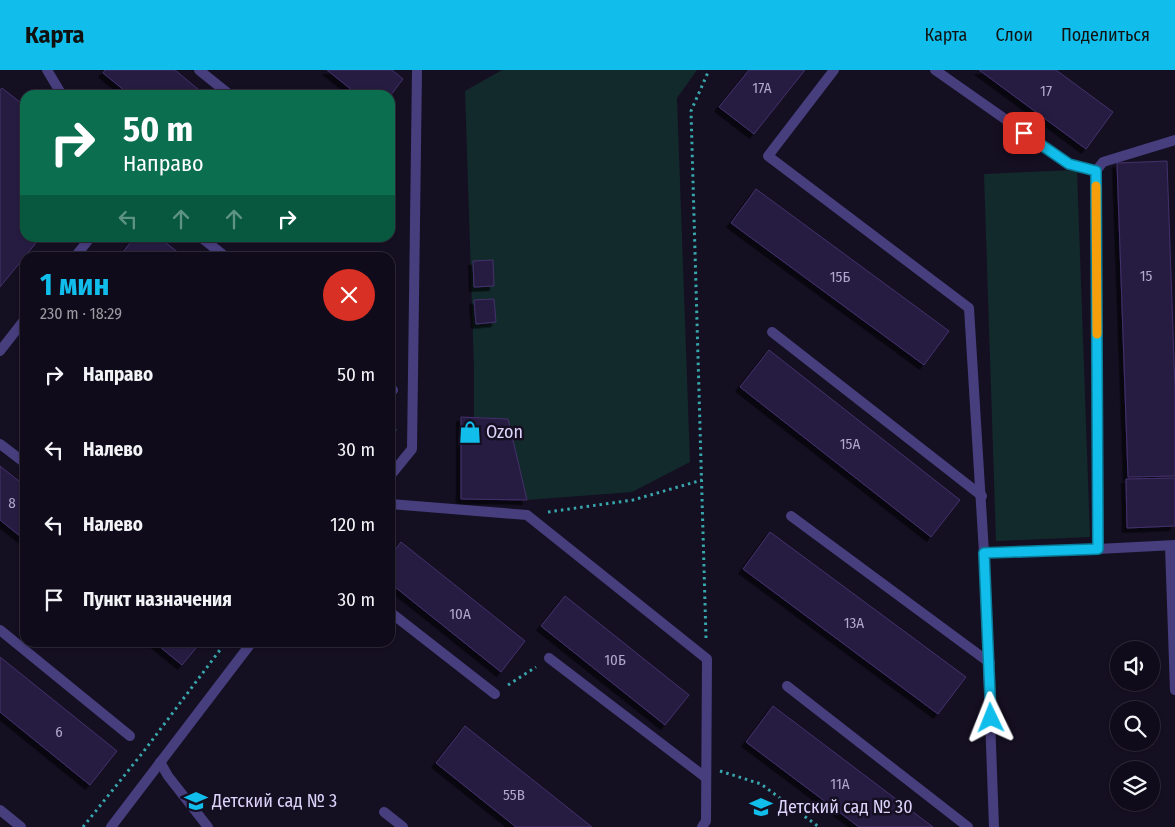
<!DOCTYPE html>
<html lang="ru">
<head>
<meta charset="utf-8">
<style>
	:root { --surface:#100b1a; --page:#1e1927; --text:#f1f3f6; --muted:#9c9ba2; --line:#302b39; --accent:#11beeb }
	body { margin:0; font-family:"Fira Sans Condensed",sans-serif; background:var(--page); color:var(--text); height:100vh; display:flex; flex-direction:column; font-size:19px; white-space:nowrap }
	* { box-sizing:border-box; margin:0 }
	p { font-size:16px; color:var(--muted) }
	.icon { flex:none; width:28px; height:28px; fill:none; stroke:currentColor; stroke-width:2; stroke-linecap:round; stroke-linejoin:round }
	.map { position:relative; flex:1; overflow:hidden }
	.sheet { position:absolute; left:20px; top:182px; width:375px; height:395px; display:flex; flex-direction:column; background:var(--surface); border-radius:15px; box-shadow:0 1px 4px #0004,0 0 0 1px var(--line) }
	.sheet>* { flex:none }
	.top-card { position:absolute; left:20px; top:20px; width:375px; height:152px; border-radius:15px; box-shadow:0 1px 4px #0004,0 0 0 1px var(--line); background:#0b6e4f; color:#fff; overflow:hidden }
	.controls { position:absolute; left:1110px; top:571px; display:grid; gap:10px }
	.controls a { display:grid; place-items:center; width:50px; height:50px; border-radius:50%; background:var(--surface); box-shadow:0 1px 4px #0004,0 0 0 1px var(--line); font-size:25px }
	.pin { position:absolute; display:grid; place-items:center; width:42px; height:42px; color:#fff; margin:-21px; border-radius:10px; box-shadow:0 2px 8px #0006 }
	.me { position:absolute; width:55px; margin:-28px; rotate:358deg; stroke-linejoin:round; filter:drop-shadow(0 0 4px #0008) }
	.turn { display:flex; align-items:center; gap:18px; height:105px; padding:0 20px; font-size:22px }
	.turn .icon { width:65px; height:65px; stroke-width:2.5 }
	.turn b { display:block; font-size:35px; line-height:42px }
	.lanes { display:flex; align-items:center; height:48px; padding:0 20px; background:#0003; justify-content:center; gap:25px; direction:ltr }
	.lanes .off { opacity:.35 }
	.round { display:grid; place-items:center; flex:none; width:52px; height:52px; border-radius:26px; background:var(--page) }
	.head { display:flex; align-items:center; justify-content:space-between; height:85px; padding:0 20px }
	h1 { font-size:30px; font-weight:700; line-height:38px; color:var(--accent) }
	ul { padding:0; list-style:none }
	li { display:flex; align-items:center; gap:15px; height:75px; padding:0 20px }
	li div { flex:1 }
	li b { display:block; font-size:19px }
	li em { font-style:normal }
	header { display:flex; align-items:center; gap:30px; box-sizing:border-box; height:70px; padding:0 25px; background:var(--accent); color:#111 }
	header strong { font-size:24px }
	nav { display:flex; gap:28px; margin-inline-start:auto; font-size:18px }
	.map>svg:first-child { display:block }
	.green { fill:#132a2c }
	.building { fill:#281d42; stroke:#43316c; filter:url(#shadow) }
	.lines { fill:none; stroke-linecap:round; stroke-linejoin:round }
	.path { stroke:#37a7ac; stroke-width:3; stroke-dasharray:2.5 4; stroke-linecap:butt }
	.lane { stroke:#473e7e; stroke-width:10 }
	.route-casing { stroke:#0b7c99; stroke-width:12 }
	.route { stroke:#11beeb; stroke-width:9 }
	.slow { stroke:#f59e0b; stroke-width:9 }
	.labels { text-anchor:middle; stroke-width:5; stroke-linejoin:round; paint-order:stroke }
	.number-label { font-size:15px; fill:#b0a6ce }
	.poi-label { font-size:18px; fill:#ddd4fc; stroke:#150f22; text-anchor:start }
</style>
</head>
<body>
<header>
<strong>Карта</strong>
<nav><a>Карта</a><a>Слои</a><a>Поделиться</a></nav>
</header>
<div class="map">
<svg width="1175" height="757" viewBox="0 0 1175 757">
	<defs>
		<filter id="shadow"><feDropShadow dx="-4.5" dy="4.5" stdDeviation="0" flood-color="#0009"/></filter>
	</defs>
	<rect width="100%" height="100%" fill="#150f22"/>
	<g class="green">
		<path d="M502,0h195l-20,28 13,364 -58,30 -105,8 -19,-81 -34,-2v-47l-9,-279z"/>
		<path d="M1077,100l13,367 -94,4 -12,-367z"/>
	</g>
	<g class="building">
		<path d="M105,0h70l30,25h-75l-27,-22z"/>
		<path d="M327,0h65l11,9 -13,17 -32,-1z"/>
		<path d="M749,0h56l-51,64 -35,-27z"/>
		<path d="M979,0h77l57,42 -27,37z"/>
		<path d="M2,18l23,18v132h15l-40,49v-197z"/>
		<path d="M1167,91l8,228v87l-47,1 -11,-314z"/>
		<path d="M756,119l193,142 -25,34 -193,-142z"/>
		<path d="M134,168h26l25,20h-67z"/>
		<path d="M493,190l1,26 -20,1 -1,-26z"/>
		<path d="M494,229l2,23 -20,2 -2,-24z"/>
		<path d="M769,280l191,150 -29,37 -191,-150z"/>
		<path d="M461,347l47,2 19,81 -66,-1z"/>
		<path d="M0,396l25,20v54l-25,-20z"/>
		<path d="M1175,408v48l-48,2 -1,-49z"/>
		<path d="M770,462l196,145 -28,37 -195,-145z"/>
		<path d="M401,472l124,99 -24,31 -111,-89v-26z"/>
		<path d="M565,526l124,99 -24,30 -124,-99z"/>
		<path d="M154,572h47l-19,23z"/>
		<path d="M0,587l117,94 -27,34 -90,-73z"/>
		<path d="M773,636l160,121h-74l-113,-85z"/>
		<path d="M465,656l127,101h-76l-80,-64z"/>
	</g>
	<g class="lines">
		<g class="path">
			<path d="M390,366l7,-9"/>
			<path d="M548,442l85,-12 69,-20"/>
			<path d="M706,568l-15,-527 18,-41"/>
			<path d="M508,615l28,-18"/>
			<path d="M720,701l41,13 58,43"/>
			<path d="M83,757l61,-76 82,-109"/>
		</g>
		<g class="lane">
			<path d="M47,0l15,25"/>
			<path d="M199,0l31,25"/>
			<path d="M834,0l-66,86 201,152 15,245 114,-4"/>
			<path d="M935,0l134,94 27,7"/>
			<path d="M1175,70l-72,22 -7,9 2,378 77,-4"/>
			<path d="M202,168l25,20"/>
			<path d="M74,188l16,-20"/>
			<path d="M772,262l210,164"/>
			<path d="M0,281l25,-32"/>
			<path d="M390,317l3,3"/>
			<path d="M0,374l25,19"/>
			<path d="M390,406l22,-27 5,-379"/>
			<path d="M390,434l137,11 180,144 -1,162 -4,6"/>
			<path d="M791,446l199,147"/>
			<path d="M1170,476l5,144"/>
			<path d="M984,483l10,274"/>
			<path d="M390,542l105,82"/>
			<path d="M0,560l130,106"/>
			<path d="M549,588l156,119"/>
			<path d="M787,616l181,141"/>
			<path d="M160,692l8,14 40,51"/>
			<path d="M0,740l21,17"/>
			<path d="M384,742l19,15"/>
			<path d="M111,757l141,-185"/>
		</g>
	</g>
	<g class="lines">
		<defs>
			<path id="route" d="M991,648l-7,-165 114,-4 -2,-378 -27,-7 -45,-31"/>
		</defs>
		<use href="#route" class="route-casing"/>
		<use href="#route" class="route"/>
		<path class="slow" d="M1096,116l1,148"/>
	</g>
	<defs>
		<symbol id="shop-bare" viewBox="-9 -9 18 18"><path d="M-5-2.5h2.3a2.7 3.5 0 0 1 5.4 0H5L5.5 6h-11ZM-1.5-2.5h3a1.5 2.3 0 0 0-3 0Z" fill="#11beeb" stroke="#150f22" stroke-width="2.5" paint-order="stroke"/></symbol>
		<symbol id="school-bare" viewBox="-9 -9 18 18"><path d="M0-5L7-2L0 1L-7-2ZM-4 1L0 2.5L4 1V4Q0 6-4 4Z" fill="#11beeb" stroke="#150f22" stroke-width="2.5" paint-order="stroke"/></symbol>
	</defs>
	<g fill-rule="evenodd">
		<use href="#shop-bare" x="454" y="346" width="32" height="32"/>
		<use href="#school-bare" x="180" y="715" width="32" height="32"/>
		<use href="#school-bare" x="745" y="721" width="32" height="32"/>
	</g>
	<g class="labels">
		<g class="number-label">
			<text x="762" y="23">17А</text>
			<text x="1046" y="26">17</text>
			<text x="1146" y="211">15</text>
			<text x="840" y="212">15Б</text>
			<text x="850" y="379">15А</text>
			<text x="12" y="438">8</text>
			<text x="460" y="549">10А</text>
			<text x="854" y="558">13А</text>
			<text x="615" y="595">10Б</text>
			<text x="59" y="667">6</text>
			<text x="840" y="719">11А</text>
			<text x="514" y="730">55В</text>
		</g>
		<g class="poi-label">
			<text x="486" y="368">Ozon</text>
			<text x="212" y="737">Детский сад № 3</text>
			<text x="778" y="743">Детский сад № 30</text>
		</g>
	</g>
</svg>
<div class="controls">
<a><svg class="icon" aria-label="sound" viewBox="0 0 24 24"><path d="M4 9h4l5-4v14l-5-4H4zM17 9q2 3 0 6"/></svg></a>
<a><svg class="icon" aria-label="search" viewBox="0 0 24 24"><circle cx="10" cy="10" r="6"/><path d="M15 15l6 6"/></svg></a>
<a><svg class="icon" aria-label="layers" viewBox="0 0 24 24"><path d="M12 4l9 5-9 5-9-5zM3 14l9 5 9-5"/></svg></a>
</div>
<div class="pin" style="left:1024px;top:63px;background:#d93025"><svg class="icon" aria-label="arrive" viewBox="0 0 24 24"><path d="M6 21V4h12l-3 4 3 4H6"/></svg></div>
<svg class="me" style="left:991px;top:648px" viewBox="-20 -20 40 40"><path d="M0-17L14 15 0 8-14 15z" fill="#11beeb" stroke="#fff" stroke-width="4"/></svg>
<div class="top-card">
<div class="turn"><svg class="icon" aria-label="right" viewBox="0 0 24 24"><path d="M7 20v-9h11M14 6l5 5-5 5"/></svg><div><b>50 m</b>Направо</div></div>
<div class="lanes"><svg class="icon off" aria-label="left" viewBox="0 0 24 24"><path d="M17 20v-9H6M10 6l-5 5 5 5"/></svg><svg class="icon off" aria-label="ahead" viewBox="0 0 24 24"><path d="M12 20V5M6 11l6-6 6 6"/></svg><svg class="icon off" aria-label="ahead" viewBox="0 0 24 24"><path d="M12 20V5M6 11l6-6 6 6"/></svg><svg class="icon" aria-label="right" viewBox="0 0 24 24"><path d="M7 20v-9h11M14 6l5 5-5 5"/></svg></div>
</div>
<section class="sheet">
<div class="head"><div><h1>1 мин</h1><p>230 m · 18:29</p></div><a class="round" style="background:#d93025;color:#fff"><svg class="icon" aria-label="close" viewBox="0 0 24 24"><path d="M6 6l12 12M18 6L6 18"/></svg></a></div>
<ul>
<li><svg class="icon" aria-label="right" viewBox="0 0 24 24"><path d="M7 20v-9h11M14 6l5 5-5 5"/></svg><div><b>Направо</b></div><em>50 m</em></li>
<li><svg class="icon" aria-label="left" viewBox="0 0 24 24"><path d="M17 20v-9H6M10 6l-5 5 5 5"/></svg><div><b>Налево</b></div><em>30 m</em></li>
<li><svg class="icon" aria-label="left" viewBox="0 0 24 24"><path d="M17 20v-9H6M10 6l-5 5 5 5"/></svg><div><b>Налево</b></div><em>120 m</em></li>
<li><svg class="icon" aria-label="arrive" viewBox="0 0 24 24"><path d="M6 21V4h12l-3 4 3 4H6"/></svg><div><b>Пункт назначения</b></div><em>30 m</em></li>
</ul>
</section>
</div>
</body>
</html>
